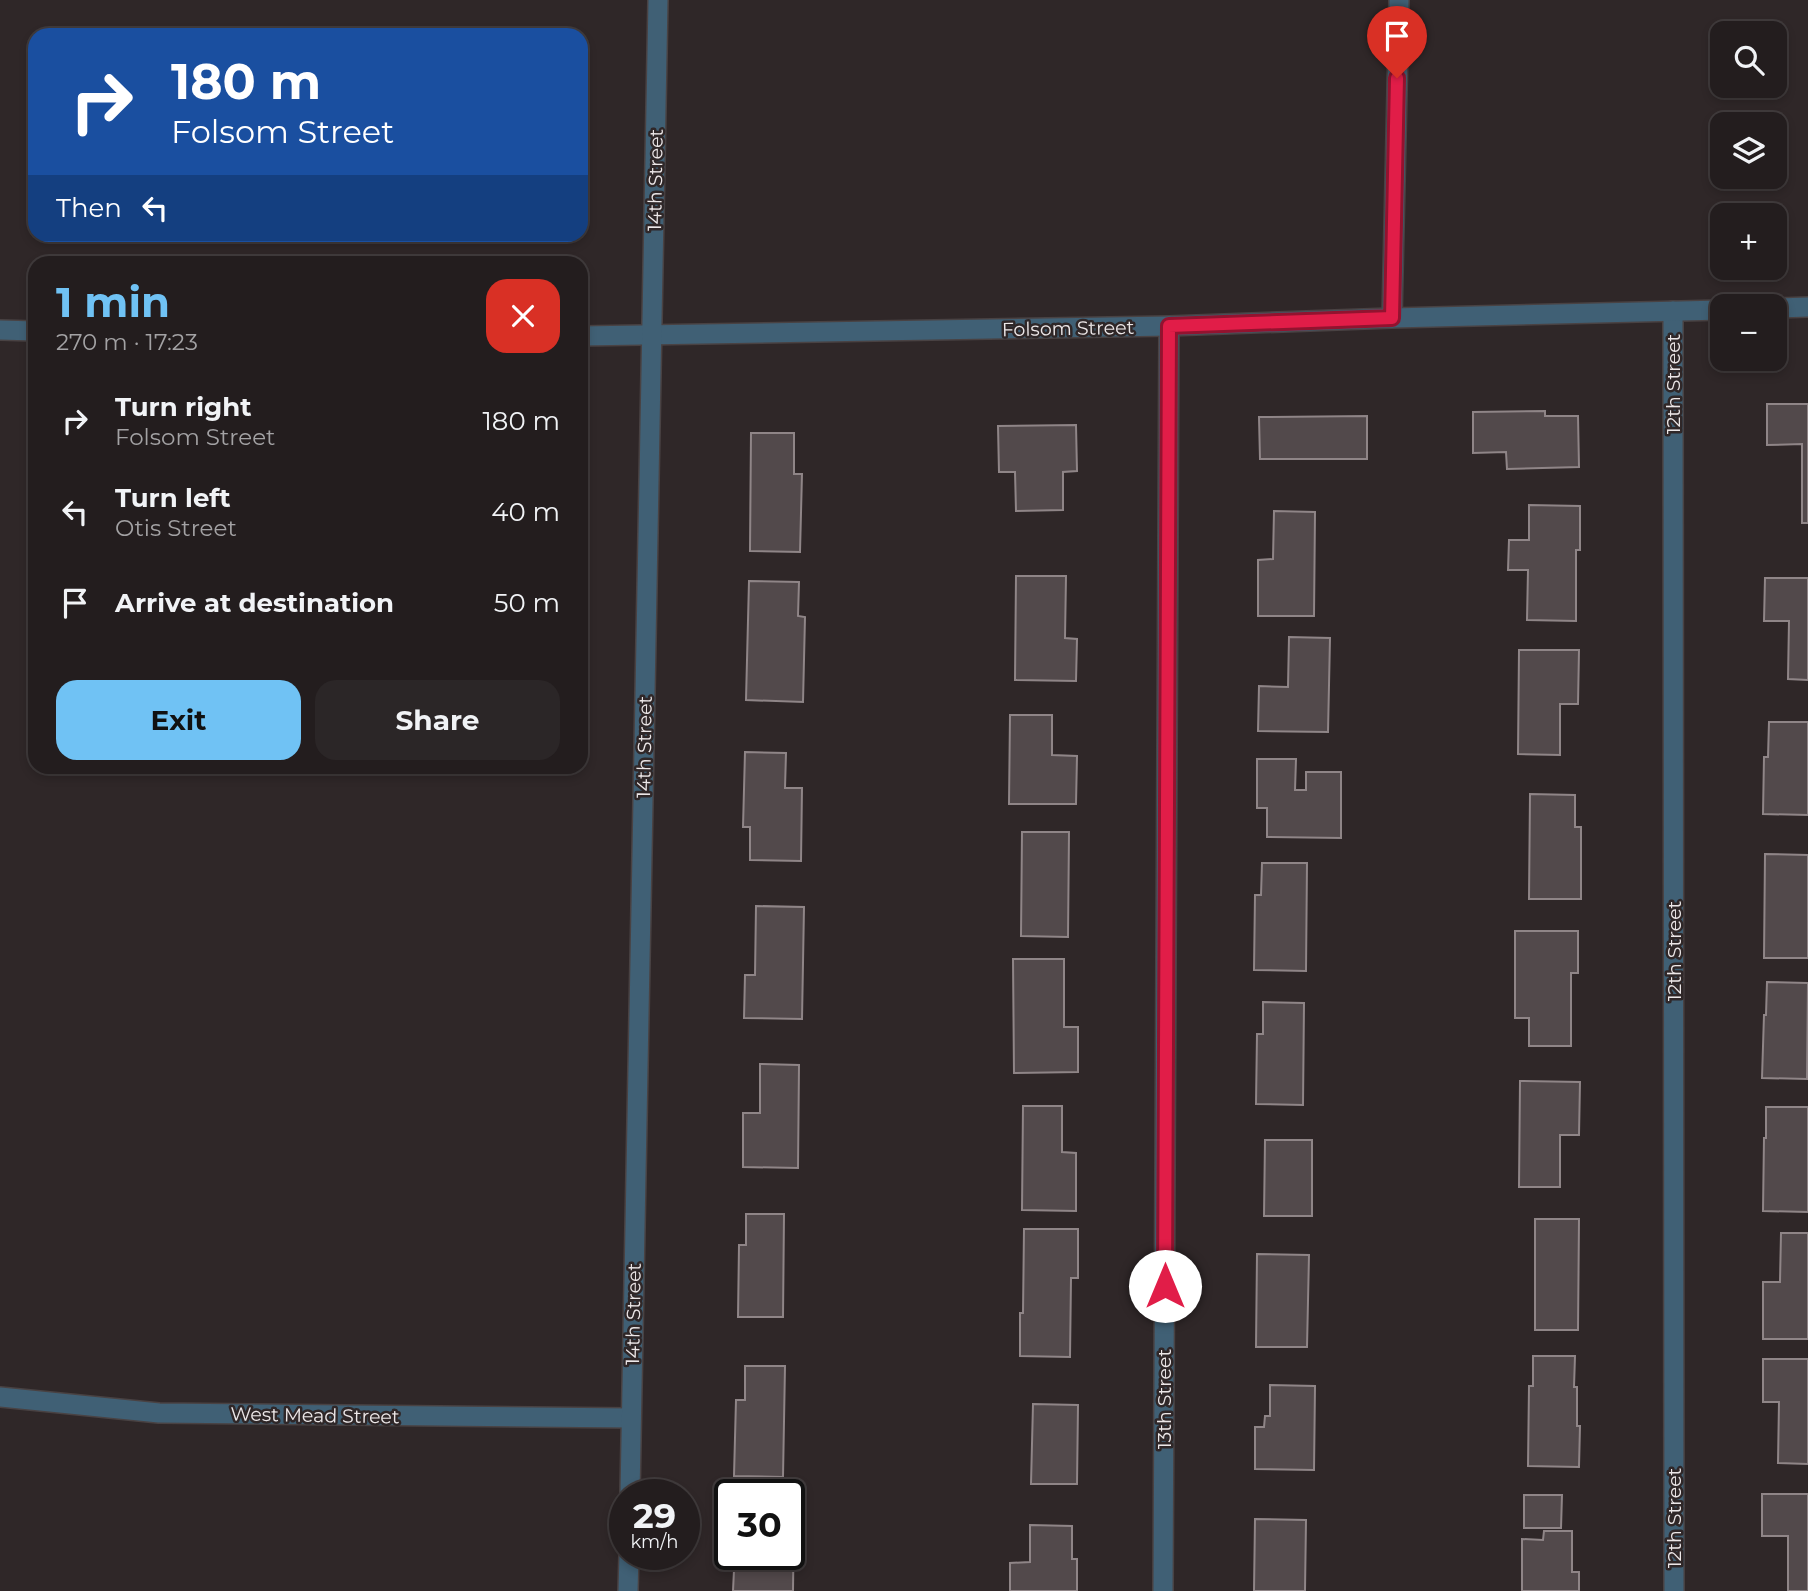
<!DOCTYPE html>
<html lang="en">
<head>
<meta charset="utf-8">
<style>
	:root { --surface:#231d1e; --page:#2b2627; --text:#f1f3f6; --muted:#a3a2a4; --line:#403b3c; --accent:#70c2f4 }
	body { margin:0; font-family:Montserrat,sans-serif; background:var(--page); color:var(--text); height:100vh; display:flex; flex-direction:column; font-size:26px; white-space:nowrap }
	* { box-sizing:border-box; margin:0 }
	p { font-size:23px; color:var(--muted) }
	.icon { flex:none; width:38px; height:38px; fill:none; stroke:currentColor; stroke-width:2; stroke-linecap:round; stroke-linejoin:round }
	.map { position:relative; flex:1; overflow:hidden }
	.side { position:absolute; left:28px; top:256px; width:560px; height:518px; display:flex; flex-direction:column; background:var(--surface); border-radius:21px; box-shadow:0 4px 10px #0003,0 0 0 2px var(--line) }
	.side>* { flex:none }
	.hud { position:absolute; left:28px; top:28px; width:560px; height:214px; border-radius:21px; box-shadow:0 4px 10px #0003,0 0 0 2px var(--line); background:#1a4fa0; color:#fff; overflow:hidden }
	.buttons { position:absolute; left:1710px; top:21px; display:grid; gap:14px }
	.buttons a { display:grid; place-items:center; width:77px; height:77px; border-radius:14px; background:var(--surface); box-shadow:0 4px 10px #0003,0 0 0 2px var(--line); font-size:35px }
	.speed { position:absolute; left:609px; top:1479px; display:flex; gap:14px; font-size:35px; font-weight:700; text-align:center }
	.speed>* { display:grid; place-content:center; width:91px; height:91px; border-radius:50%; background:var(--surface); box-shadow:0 4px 10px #0003,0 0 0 2px var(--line); line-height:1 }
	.speed small { font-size:18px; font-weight:400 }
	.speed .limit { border:4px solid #111; border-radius:10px; background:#fff; color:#111 }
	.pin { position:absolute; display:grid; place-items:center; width:60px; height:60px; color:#fff; margin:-72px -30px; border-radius:50% 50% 50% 0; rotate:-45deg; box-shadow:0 0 7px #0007 }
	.pin .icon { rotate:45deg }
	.me { position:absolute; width:77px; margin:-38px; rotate:0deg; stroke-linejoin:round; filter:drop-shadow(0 0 5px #0008) }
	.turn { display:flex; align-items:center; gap:24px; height:147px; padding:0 28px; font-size:32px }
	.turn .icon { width:91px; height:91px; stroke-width:2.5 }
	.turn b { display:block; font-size:49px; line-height:60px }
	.then { display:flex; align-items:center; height:66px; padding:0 28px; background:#0003; gap:14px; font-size:26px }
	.round { display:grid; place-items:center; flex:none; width:74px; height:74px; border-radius:21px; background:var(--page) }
	.summary { display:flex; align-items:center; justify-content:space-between; height:119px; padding:0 28px }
	h1 { font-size:42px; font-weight:700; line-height:52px; color:var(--accent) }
	.cta { display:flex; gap:14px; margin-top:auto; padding:14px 28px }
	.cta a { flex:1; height:80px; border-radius:21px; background:var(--accent); color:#111; font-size:28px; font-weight:700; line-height:80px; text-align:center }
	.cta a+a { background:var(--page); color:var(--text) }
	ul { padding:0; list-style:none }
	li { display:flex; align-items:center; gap:21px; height:91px; padding:0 28px }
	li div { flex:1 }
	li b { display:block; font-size:26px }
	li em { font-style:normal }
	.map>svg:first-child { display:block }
	.building { fill:#52494b; stroke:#8f8587; stroke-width:2 }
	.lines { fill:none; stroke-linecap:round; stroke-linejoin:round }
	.minor-casing { stroke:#494243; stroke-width:22 }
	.tertiary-casing { stroke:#494243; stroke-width:22 }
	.minor { stroke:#406075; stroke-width:19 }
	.tertiary { stroke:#406075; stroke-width:19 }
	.route-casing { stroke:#92132f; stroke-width:18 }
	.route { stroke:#e11d48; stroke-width:12 }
	.labels { text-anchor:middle; stroke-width:5; stroke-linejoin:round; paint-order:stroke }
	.street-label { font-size:19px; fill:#ece7e8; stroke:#2f2728 }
</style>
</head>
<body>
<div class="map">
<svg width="1808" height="1591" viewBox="0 0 1808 1591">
	<rect width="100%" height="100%" fill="#2f2728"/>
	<g class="building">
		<path d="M1767,404h41v119h-6v-79l-35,1z"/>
		<path d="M1545,411v5h33l1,51 -72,2 -1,-17 -33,1v-41z"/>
		<path d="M1367,416v43h-107l-1,-42z"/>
		<path d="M1076,425l1,46 -14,1v38l-47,1 -1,-39h-16l-1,-46z"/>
		<path d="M751,433h43v41h8l-2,78 -50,-1z"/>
		<path d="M1529,505l51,1v44h-4v71l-49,-1 1,-50h-20l1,-30h20z"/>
		<path d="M1274,511l41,1 -1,104h-56v-56l15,-1z"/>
		<path d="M1016,576h50l-1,62 12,1 -1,42 -61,-1z"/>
		<path d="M1765,578h43v102l-20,-1 1,-58h-25z"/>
		<path d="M749,581l50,1 -1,34 7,1 -2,85 -57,-2z"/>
		<path d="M1289,637l41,1 -2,94 -70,-1 1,-45 29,1z"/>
		<path d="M1519,650h60l-1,54h-18v51l-42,-1z"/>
		<path d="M1010,715h42v40l25,1 -1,48h-67z"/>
		<path d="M1769,722h39v93l-45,-1 1,-57h4z"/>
		<path d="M745,752l41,1 -1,35h17l-1,73 -51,-1v-33h-7z"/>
		<path d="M1257,759h39l-1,31h11v-18h35v66l-74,-1v-29h-10z"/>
		<path d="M1530,794l45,1v32h6v72h-52z"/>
		<path d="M1022,832h47l-1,105 -47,-1z"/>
		<path d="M1765,854l43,1v103h-44z"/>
		<path d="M1262,863h45l-1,108 -52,-1 1,-75h6z"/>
		<path d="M756,906l48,1 -2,112 -58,-1 1,-43h10z"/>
		<path d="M1515,931h63v42h-7v73h-42v-28h-14z"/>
		<path d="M1013,959h51v68h14v45l-64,1z"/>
		<path d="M1767,982l41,1 -1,96 -45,-1 2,-63h2z"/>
		<path d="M1263,1002l41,1 -1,102 -47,-1 1,-70h6z"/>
		<path d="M760,1064l39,1 -1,103 -55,-1v-54h17z"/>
		<path d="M1520,1081l60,1 -1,53h-19v52h-41z"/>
		<path d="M1023,1106h39v46l14,1v58l-54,-1z"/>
		<path d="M1766,1107h42v105l-45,-1 1,-73h2z"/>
		<path d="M1265,1140h47v76h-48z"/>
		<path d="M746,1214h38l-1,103h-45l1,-72h7z"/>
		<path d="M1535,1219h44l-1,111h-43z"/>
		<path d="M1024,1229h54v49h-7l-1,79 -50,-1v-43h3z"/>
		<path d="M1781,1233h27v106h-45v-57h17z"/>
		<path d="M1257,1254l52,1 -2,92h-51z"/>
		<path d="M1533,1356h42l-1,31h3v39h3l-1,41 -51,-1 1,-80h4z"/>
		<path d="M1763,1359h45v105l-30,-1 1,-61h-16z"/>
		<path d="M745,1366h40l-2,111 -49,-1 2,-76h9z"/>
		<path d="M1270,1385l45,1 -1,84 -59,-1v-42h9l1,-11h5z"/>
		<path d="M1033,1404l45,1 -1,79h-46z"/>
		<path d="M1762,1494h46v97h-20v-55h-26z"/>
		<path d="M1524,1495h38l-1,33h-37z"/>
		<path d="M789,1515h5l-1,76h-60l1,-21h18v-16h37z"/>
		<path d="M1255,1519l51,1 -1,71h-51z"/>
		<path d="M1030,1525l42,1v33h5v32h-67v-28l20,-1z"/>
		<path d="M1544,1531h28v41h7v19h-57v-52l21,1z"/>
	</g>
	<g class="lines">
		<defs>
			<g id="minor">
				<path d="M1673,311l1,1280"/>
				<path d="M1392,318l7,-318"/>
				<path d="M0,1397l159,16 472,5"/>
				<path d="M1163,1591l6,-1265"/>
			</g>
			<g id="tertiary">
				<path d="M1774,308l34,-1"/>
				<path d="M0,330l35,1"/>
				<path d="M581,336l588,-10 223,-8 330,-8"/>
				<path d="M630,1494l28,-1494"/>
				<path d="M628,1591l1,-37"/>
			</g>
		</defs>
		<use href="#minor" class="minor-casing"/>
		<use href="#tertiary" class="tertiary-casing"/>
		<use href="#minor" class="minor"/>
		<use href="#tertiary" class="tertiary"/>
	</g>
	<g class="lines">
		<defs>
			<path id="route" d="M1165,1286l4,-960 223,-8 5,-240"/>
		</defs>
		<use href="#route" class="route-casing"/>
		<use href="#route" class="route"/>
	</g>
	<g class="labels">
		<g class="street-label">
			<text transform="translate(655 180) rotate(-89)" y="7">14th Street</text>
			<text transform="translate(1068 328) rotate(-1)" y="7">Folsom Street</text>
			<text transform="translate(1673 384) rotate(-90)" y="7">12th Street</text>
			<text transform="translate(644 747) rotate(-89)" y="7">14th Street</text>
			<text transform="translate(1674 951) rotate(-90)" y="7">12th Street</text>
			<text transform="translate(633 1314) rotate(-89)" y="7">14th Street</text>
			<text transform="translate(1164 1399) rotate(-90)" y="7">13th Street</text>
			<text transform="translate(315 1415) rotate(1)" y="7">West Mead Street</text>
			<text transform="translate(1674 1518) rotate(-90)" y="7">12th Street</text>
		</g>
	</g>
</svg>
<div class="buttons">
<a><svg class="icon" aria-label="search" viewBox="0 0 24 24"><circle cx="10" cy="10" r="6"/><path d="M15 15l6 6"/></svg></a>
<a><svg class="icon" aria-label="layers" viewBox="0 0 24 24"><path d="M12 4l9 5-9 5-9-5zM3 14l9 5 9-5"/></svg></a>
<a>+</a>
<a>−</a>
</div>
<div class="speed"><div>29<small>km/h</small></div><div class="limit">30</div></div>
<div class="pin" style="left:1397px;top:78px;background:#d93025"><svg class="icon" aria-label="arrive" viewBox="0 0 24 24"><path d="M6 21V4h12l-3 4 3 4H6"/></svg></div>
<svg class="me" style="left:1165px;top:1286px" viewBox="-20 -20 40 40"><circle r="19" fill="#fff"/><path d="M0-13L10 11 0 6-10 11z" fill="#e11d48"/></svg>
<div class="hud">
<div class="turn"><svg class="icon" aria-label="right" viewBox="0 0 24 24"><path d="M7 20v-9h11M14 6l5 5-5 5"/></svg><div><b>180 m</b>Folsom Street</div></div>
<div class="then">Then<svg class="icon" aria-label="left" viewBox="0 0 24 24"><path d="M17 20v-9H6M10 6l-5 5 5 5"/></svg></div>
</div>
<section class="side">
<div class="summary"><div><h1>1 min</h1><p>270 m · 17:23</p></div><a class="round" style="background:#d93025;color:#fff"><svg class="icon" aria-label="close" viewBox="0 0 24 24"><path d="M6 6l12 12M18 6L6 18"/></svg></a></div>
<ul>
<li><svg class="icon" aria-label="right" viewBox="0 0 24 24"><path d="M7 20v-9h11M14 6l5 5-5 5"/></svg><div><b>Turn right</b><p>Folsom Street</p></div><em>180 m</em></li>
<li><svg class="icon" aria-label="left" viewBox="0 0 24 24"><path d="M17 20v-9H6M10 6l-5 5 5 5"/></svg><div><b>Turn left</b><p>Otis Street</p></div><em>40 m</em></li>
<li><svg class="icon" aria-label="arrive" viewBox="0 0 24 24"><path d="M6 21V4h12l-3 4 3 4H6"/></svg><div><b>Arrive at destination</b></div><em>50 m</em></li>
</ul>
<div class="cta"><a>Exit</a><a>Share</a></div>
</section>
</div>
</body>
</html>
